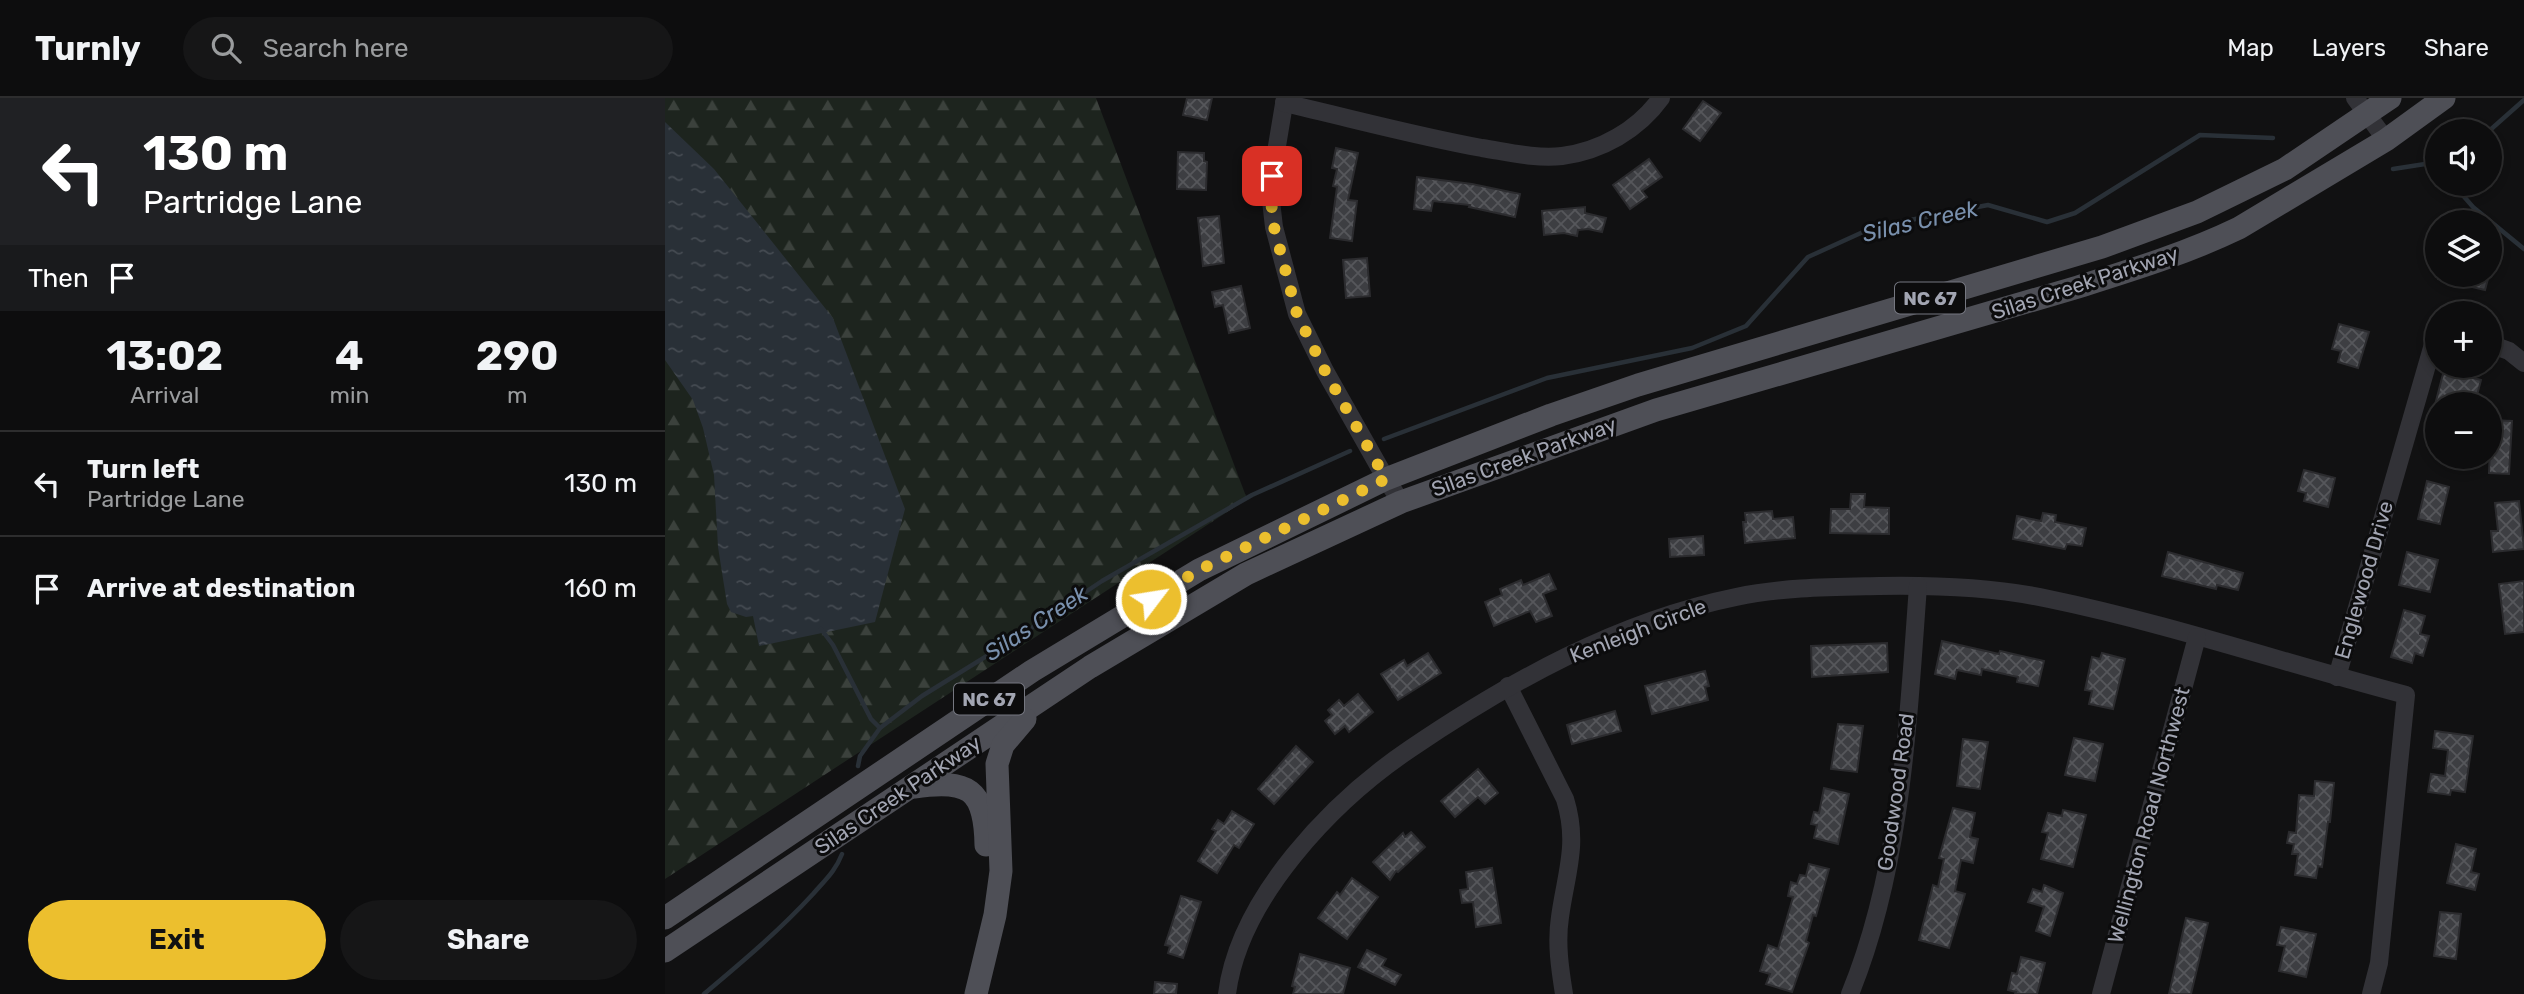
<!DOCTYPE html>
<html lang="en">
<head>
<meta charset="utf-8">
<style>
	:root { --surface:#0d0d0e; --page:#161617; --text:#f1f3f6; --muted:#9a9c9e; --line:#2d2d2e; --accent:#ecbf2e }
	body { margin:0; font-family:Rubik,sans-serif; background:var(--page); color:var(--text); height:100vh; display:flex; flex-direction:column; font-size:26px; white-space:nowrap }
	* { box-sizing:border-box; margin:0 }
	p { font-size:23px; color:var(--muted) }
	.icon { flex:none; width:38px; height:38px; fill:none; stroke:currentColor; stroke-width:2; stroke-linecap:round; stroke-linejoin:round }
	.map { position:relative; flex:1; overflow:hidden }
	.details { display:flex; flex-direction:column; background:var(--surface); width:665px }
	.details>* { flex:none }
	.banner { background:#202124; color:#fff; overflow:hidden }
	.fabs { position:absolute; left:1760px; top:21px; display:grid; gap:14px }
	.fabs a { display:grid; place-items:center; width:77px; height:77px; border-radius:50%; background:var(--surface); box-shadow:0 4px 10px #0003,0 0 0 2px var(--line); font-size:35px }
	.pin { position:absolute; display:grid; place-items:center; width:60px; height:60px; color:#fff; margin:-30px; border-radius:14px; box-shadow:0 4px 10px #0006 }
	.me { position:absolute; width:77px; margin:-38px; rotate:59deg; stroke-linejoin:round; filter:drop-shadow(0 0 5px #0008) }
	.turn { display:flex; align-items:center; gap:24px; height:147px; padding:0 28px; font-size:32px }
	.turn .icon { width:91px; height:91px; stroke-width:2.5 }
	.turn b { display:block; font-size:49px; line-height:60px }
	.then { display:flex; align-items:center; height:66px; padding:0 28px; background:#0003; gap:14px; font-size:26px }
	.eta { display:flex; justify-content:space-evenly; align-items:center; height:119px; text-align:center }
	.eta b { font-size:42px; font-weight:700; line-height:49px }
	.cta { display:flex; gap:14px; margin-top:auto; padding:14px 28px }
	.cta a { flex:1; height:80px; border-radius:42px; background:var(--accent); color:#111; font-size:28px; font-weight:700; line-height:80px; text-align:center }
	.cta a+a { background:var(--page); color:var(--text) }
	ul { padding:0; list-style:none }
	li { display:flex; align-items:center; gap:21px; height:105px; padding:0 28px; border-top:2px solid var(--line) }
	li div { flex:1 }
	li b { display:block; font-size:26px }
	li em { font-style:normal }
	header { display:flex; align-items:center; gap:42px; box-sizing:border-box; height:98px; padding:0 35px; background:var(--surface); border-bottom:2px solid var(--line) }
	header strong { font-size:33px }
	nav { display:flex; gap:38px; margin-inline-start:auto; font-size:24px }
	.search { width:490px; height:63px; background:var(--page); display:flex; align-items:center; gap:18px; box-sizing:border-box; padding:0 24px; border-radius:38px; color:var(--muted); font-size:26px }
	main { display:flex; flex:1; min-height:0 }
	.map>svg:first-child { display:block }
	.forest { fill:url(#forest-firs) }
	.water { fill:url(#water-ripples) }
	.lines { fill:none; stroke-linecap:round; stroke-linejoin:round }
	.stream { stroke:#293037; stroke-width:4.5 }
	.building { fill:url(#building-cross-hatch); stroke:#2b2b2e; stroke-width:2 }
	.minor { stroke:#323237; stroke-width:18 }
	.major { stroke:#4e4f56; stroke-width:23 }
	.route { stroke:#ecbf2e; stroke-width:12; stroke-dasharray:0 21.6 }
	.labels { text-anchor:middle; stroke-width:6; stroke-linejoin:round; paint-order:stroke }
	.shield { fill:#0c0c0d; stroke:#757780; stroke-width:2 }
	.shield-label { font-size:19px; font-weight:bold; fill:#a2a5b2 }
	.street-label { font-size:21px; fill:#a2a5b2; stroke:#0c0c0d }
	.water-label { font-size:23px; font-style:italic; fill:#7990ad; stroke:#0c0c0d }
</style>
</head>
<body>
<header>
<strong>Turnly</strong>
<div class="search"><svg class="icon" aria-label="search" viewBox="0 0 24 24"><circle cx="10" cy="10" r="6"/><path d="M15 15l6 6"/></svg>Search here</div>
<nav><a>Map</a><a>Layers</a><a>Share</a></nav>
</header>
<main>
<section class="details">
<div class="banner">
<div class="turn"><svg class="icon" aria-label="left" viewBox="0 0 24 24"><path d="M17 20v-9H6M10 6l-5 5 5 5"/></svg><div><b>130 m</b>Partridge Lane</div></div>
<div class="then">Then<svg class="icon" aria-label="arrive" viewBox="0 0 24 24"><path d="M6 21V4h12l-3 4 3 4H6"/></svg></div>
</div>
<div class="eta">
<div><b>13:02</b><p>Arrival</p></div>
<div><b>4</b><p>min</p></div>
<div><b>290</b><p>m</p></div>
</div>
<ul>
<li><svg class="icon" aria-label="left" viewBox="0 0 24 24"><path d="M17 20v-9H6M10 6l-5 5 5 5"/></svg><div><b>Turn left</b><p>Partridge Lane</p></div><em>130 m</em></li>
<li><svg class="icon" aria-label="arrive" viewBox="0 0 24 24"><path d="M6 21V4h12l-3 4 3 4H6"/></svg><div><b>Arrive at destination</b></div><em>160 m</em></li>
</ul>
<div class="cta"><a>Exit</a><a>Share</a></div>
</section>
<div class="map">
<svg width="1859" height="896" viewBox="0 0 1859 896">
	<defs>
		<pattern id="forest-firs" width="22" height="20" patternUnits="userSpaceOnUse" patternTransform="scale(1.75)"><rect width="22" height="20" fill="#1d241e"/><path d="M5 1l3.5 6h-7zM16 11l3.5 6h-7z" fill="#3b413c"/></pattern>
		<pattern id="water-ripples" width="26" height="14" patternUnits="userSpaceOnUse" patternTransform="scale(1.75)"><rect width="26" height="14" fill="#293037"/><path d="M2 4q2-2 4 0t4 0M15 11q2-2 4 0t4 0" fill="none" stroke="#454b52"/></pattern>
		<pattern id="building-cross-hatch" width="8" height="8" patternUnits="userSpaceOnUse" patternTransform="scale(1.75)"><rect width="8" height="8" fill="#3d3e42"/><path d="M0 0l8 8M0 8l8-8" fill="none" stroke="#56575b"/></pattern>
	</defs>
	<rect width="100%" height="100%" fill="#111112"/>
	<path class="forest" d="M0,0h431l151,401 -582,380z"/>
	<path class="water" d="M0,24l49,47 119,149 72,191 -30,113 -116,24 -6,-30 -7,1 -15,-5 -4,-8 -9,-57 -4,-72 -11,-47 -10,-28 -28,-40z"/>
	<g class="lines">
		<g class="stream">
			<path d="M1824,33l35,-31"/>
			<path d="M1728,71l45,-7"/>
			<path d="M1788,86l20,23 51,42"/>
			<path d="M719,341l163,-61 145,-30 54,-22 62,-69 66,-30 114,-22 59,17 28,-9 125,-78 73,3"/>
			<path d="M156,531l12,16 38,74 9,9"/>
			<path d="M193,668l2,-10 20,-28 42,-32 102,-63 78,-52 150,-86 98,-44"/>
			<path d="M39,896c38,-32 75,-63 109,-100 12,-14 22,-22 29,-40"/>
		</g>
	</g>
	<g class="building">
		<path d="M522,0h25l-5,22 -24,-5z"/>
		<path d="M1038,3l18,12 -21,28 -17,-12z"/>
		<path d="M671,50l22,5 -10,47 9,1 -5,40 -22,-3 7,-51 -4,-1 4,-17 -5,-1z"/>
		<path d="M513,54l26,1v8l3,1 -1,28 -29,-1z"/>
		<path d="M984,61l13,18 -20,14 5,6 -17,12 -17,-24z"/>
		<path d="M752,79l55,7 48,10 -5,23 -46,-10 1,-2 -37,-4 -2,10 -17,-2z"/>
		<path d="M920,109v6l21,5 -4,14 -14,-3 -10,1 -1,6 -13,-3 -20,2 -2,-24z"/>
		<path d="M554,118l5,47 -21,3 -5,-48z"/>
		<path d="M702,160l3,38 -24,2 -3,-38z"/>
		<path d="M1773,177h51l-4,15 -47,-11z"/>
		<path d="M576,188l9,42 -21,5 -6,-28 -8,2 -3,-15z"/>
		<path d="M1674,226l30,8 -11,36 -20,-6 3,-11 -9,-2z"/>
		<path d="M1779,272l37,10 -5,19 -22,-5 -2,10 -16,-3z"/>
		<path d="M1826,322l21,1 -3,53 -20,-1z"/>
		<path d="M1639,372l31,8 -7,29 -24,-6 2,-8 -8,-2z"/>
		<path d="M1762,383l22,6 -9,37 -22,-5z"/>
		<path d="M1186,396h14l-1,13 25,1v26l-59,-1 1,-24h19z"/>
		<path d="M1854,403l5,48 -31,3 -2,-21h7l-3,-28z"/>
		<path d="M1107,413l1,8 20,-2 2,21 -50,5 -2,-21h3l-1,-9z"/>
		<path d="M1378,415l13,2 -1,7 31,6 -4,18 -15,-2 -2,5 -52,-10 4,-23 24,5z"/>
		<path d="M1038,438l1,19 -34,2 -1,-18z"/>
		<path d="M1503,454l75,21 -5,17 -21,-5 -1,4 -54,-13z"/>
		<path d="M1742,454l31,8 -8,32 -31,-7z"/>
		<path d="M884,476l7,15 -13,5 9,22 -16,6 -6,-11 -36,15 -9,-24 17,-7 -2,-6 21,-9 2,5z"/>
		<path d="M1859,483v51l-19,2 -6,-50z"/>
		<path d="M1739,512l21,6 -5,18 9,2 -6,20 -8,-3 -3,10 -21,-6z"/>
		<path d="M1277,543l57,13 1,-3 44,10 -6,25 -21,-4 1,-5 -36,-8 -1,6 -24,-5 -2,9 -20,-5z"/>
		<path d="M1222,545l1,29 -76,5 -1,-31z"/>
		<path d="M763,555l13,20 -43,27 -17,-26 23,-14 3,6z"/>
		<path d="M1437,555l23,6 -12,50 -24,-5 3,-13 -7,-1 7,-33 8,2z"/>
		<path d="M1040,573l4,15 -4,1 3,13 -56,14 -7,-28z"/>
		<path d="M693,596l15,18 -24,20 -4,-6 -10,8 -10,-13 7,-6 -4,-5 11,-10 5,6z"/>
		<path d="M950,613l6,20 -49,13 -5,-19z"/>
		<path d="M1173,626l25,2 -6,46 -26,-3z"/>
		<path d="M1770,633l38,5 -8,56 -14,-2 -1,5 -22,-3 3,-18 14,2 3,-26 -15,-2z"/>
		<path d="M1409,640l29,6 -8,37 -30,-6z"/>
		<path d="M1298,641l25,3 -8,47 -23,-3z"/>
		<path d="M631,648l17,16 -39,42 -16,-15z"/>
		<path d="M813,671l20,24 -13,11 -7,-7 -23,20 -14,-16z"/>
		<path d="M1650,683l19,2 -4,39h-2l-6,45 -4,-1 -2,12 -21,-3 3,-21h-6l2,-10 -7,-1 2,-11 7,1 3,-38 15,1z"/>
		<path d="M1159,690l25,6 -11,50 -24,-6 3,-13 -6,-1 3,-12 5,1z"/>
		<path d="M1288,710l22,5 -5,24 8,2 -5,24 -12,-3 -6,31 10,3 -16,54 -30,-8 14,-55 5,2 6,-28 -5,-1z"/>
		<path d="M1398,712l23,5 -13,52 -32,-8 7,-26 -6,-1 6,-19 14,3z"/>
		<path d="M567,713l22,13 -15,24 -5,-3 -17,28 -19,-12 18,-30 -4,-2 6,-9 6,4z"/>
		<path d="M746,734l14,15 -27,25 -2,-1 -6,9 -17,-18 30,-29 2,4z"/>
		<path d="M1791,746l20,5 -5,23 8,2 -4,16 -28,-7z"/>
		<path d="M1144,766l20,5 -13,47 -3,-1 -7,26 3,2 -17,49 -26,-8 4,-10 -10,-3 8,-26 10,4 15,-52 -5,-1 3,-14 6,2 3,-9 6,1z"/>
		<path d="M827,770l9,55 -25,4 -3,-25 -11,1 -2,-13 8,-1 -2,-17z"/>
		<path d="M687,780l26,19 -31,42 -29,-21 19,-26 3,3z"/>
		<path d="M1379,787l19,8 -13,43 -14,-5 8,-24 -16,-5 5,-13 9,3z"/>
		<path d="M516,798l20,6 -18,56 -15,-5 2,-7 -5,-1z"/>
		<path d="M1775,814l21,2 -5,45 -22,-3z"/>
		<path d="M1521,820l22,5 -17,71h-22z"/>
		<path d="M1616,829l35,7 -10,43 -27,-6 6,-25 -8,-1z"/>
		<path d="M702,852l19,9 -4,7 19,9 -6,10 -37,-18z"/>
		<path d="M635,856l50,14 -7,26h-50l2,-7 -3,-1z"/>
		<path d="M1356,859l24,6 -8,31h-22l1,-2 -8,-2 4,-17 5,1z"/>
		<path d="M490,884l22,2 -1,10h-22z"/>
	</g>
	<g class="lines">
		<g class="minor">
			<path d="M620,0l-13,78 -1,25 3,26 23,87 28,57 61,108 15,23"/>
			<path d="M1690,0l31,42"/>
			<path d="M619,5c66,15 132,33 198,45 26,4 54,11 80,8 39,-5 76,-26 99,-58"/>
			<path d="M1825,246l19,7 15,12"/>
			<path d="M1672,579l101,-350"/>
			<path d="M843,588l57,113c14,45 1,74 -5,118 -4,26 0,52 4,77"/>
			<path d="M562,896c12,-96 106,-193 183,-245 99,-67 208,-128 326,-152 47,-10 96,-10 143,-11 57,-1 115,1 170,13 121,25 238,65 357,96l-27,268 -8,31"/>
			<path d="M1185,896c52,-127 58,-273 68,-408"/>
			<path d="M1436,896l96,-357"/>
		</g>
		<g class="major">
			<path d="M249,689c54,-8 71,1 72,58"/>
			<path d="M0,820l367,-247 167,-101 187,-91 165,-64 87,-30 464,-138 95,-35 88,-43 105,-71"/>
			<path d="M0,853l425,-284 156,-93 155,-72 255,-92 422,-123c54,-17 109,-34 161,-59l147,-88 58,-42"/>
			<path d="M311,896l19,-79 6,-44 -4,-107 6,-19 22,-26"/>
		</g>
	</g>
	<g class="lines">
		<path class="route" d="M486,501l48,-29 187,-91 -61,-108 -28,-57 -23,-87 -3,-26 1,-25"/>
	</g>
	<g class="labels">
		<g class="shield">
			<rect x="1230" y="184.5" width="70" height="31" rx="5"/>
			<rect x="289" y="585.5" width="70" height="31" rx="5"/>
		</g>
		<g class="shield-label">
			<text x="1265" y="207">NC 67</text>
			<text x="324" y="608">NC 67</text>
		</g>
		<g class="street-label">
			<text transform="translate(1420 185) rotate(-18)" y="7">Silas Creek Parkway</text>
			<text transform="translate(859 359) rotate(-20)" y="7">Silas Creek Parkway</text>
			<text transform="translate(1699 482) rotate(-74)" y="7">Englewood Drive</text>
			<text transform="translate(973 533) rotate(-21)" y="7">Kenleigh Circle</text>
			<text transform="translate(1231 694) rotate(-82)" y="7">Goodwood Road</text>
			<text transform="translate(233 697) rotate(-34)" y="7">Silas Creek Parkway</text>
			<text transform="translate(1484 717) rotate(-75)" y="7">Wellington Road Northwest</text>
		</g>
		<g class="water-label">
			<text transform="translate(1255 123) rotate(-13)" y="8">Silas Creek</text>
			<text transform="translate(371 525) rotate(-33)" y="8">Silas Creek</text>
		</g>
	</g>
</svg>
<div class="fabs">
<a><svg class="icon" aria-label="sound" viewBox="0 0 24 24"><path d="M4 9h4l5-4v14l-5-4H4zM17 9q2 3 0 6"/></svg></a>
<a><svg class="icon" aria-label="layers" viewBox="0 0 24 24"><path d="M12 4l9 5-9 5-9-5zM3 14l9 5 9-5"/></svg></a>
<a>+</a>
<a>−</a>
</div>
<div class="pin" style="left:607px;top:78px;background:#d93025"><svg class="icon" aria-label="arrive" viewBox="0 0 24 24"><path d="M6 21V4h12l-3 4 3 4H6"/></svg></div>
<svg class="me" style="left:486px;top:501px" viewBox="-20 -20 40 40"><circle r="17" fill="#ecbf2e" stroke="#fff" stroke-width="3"/><path d="M0-11L8 9 0 5-8 9z" fill="#fff"/></svg>
</div>
</main>
</body>
</html>
